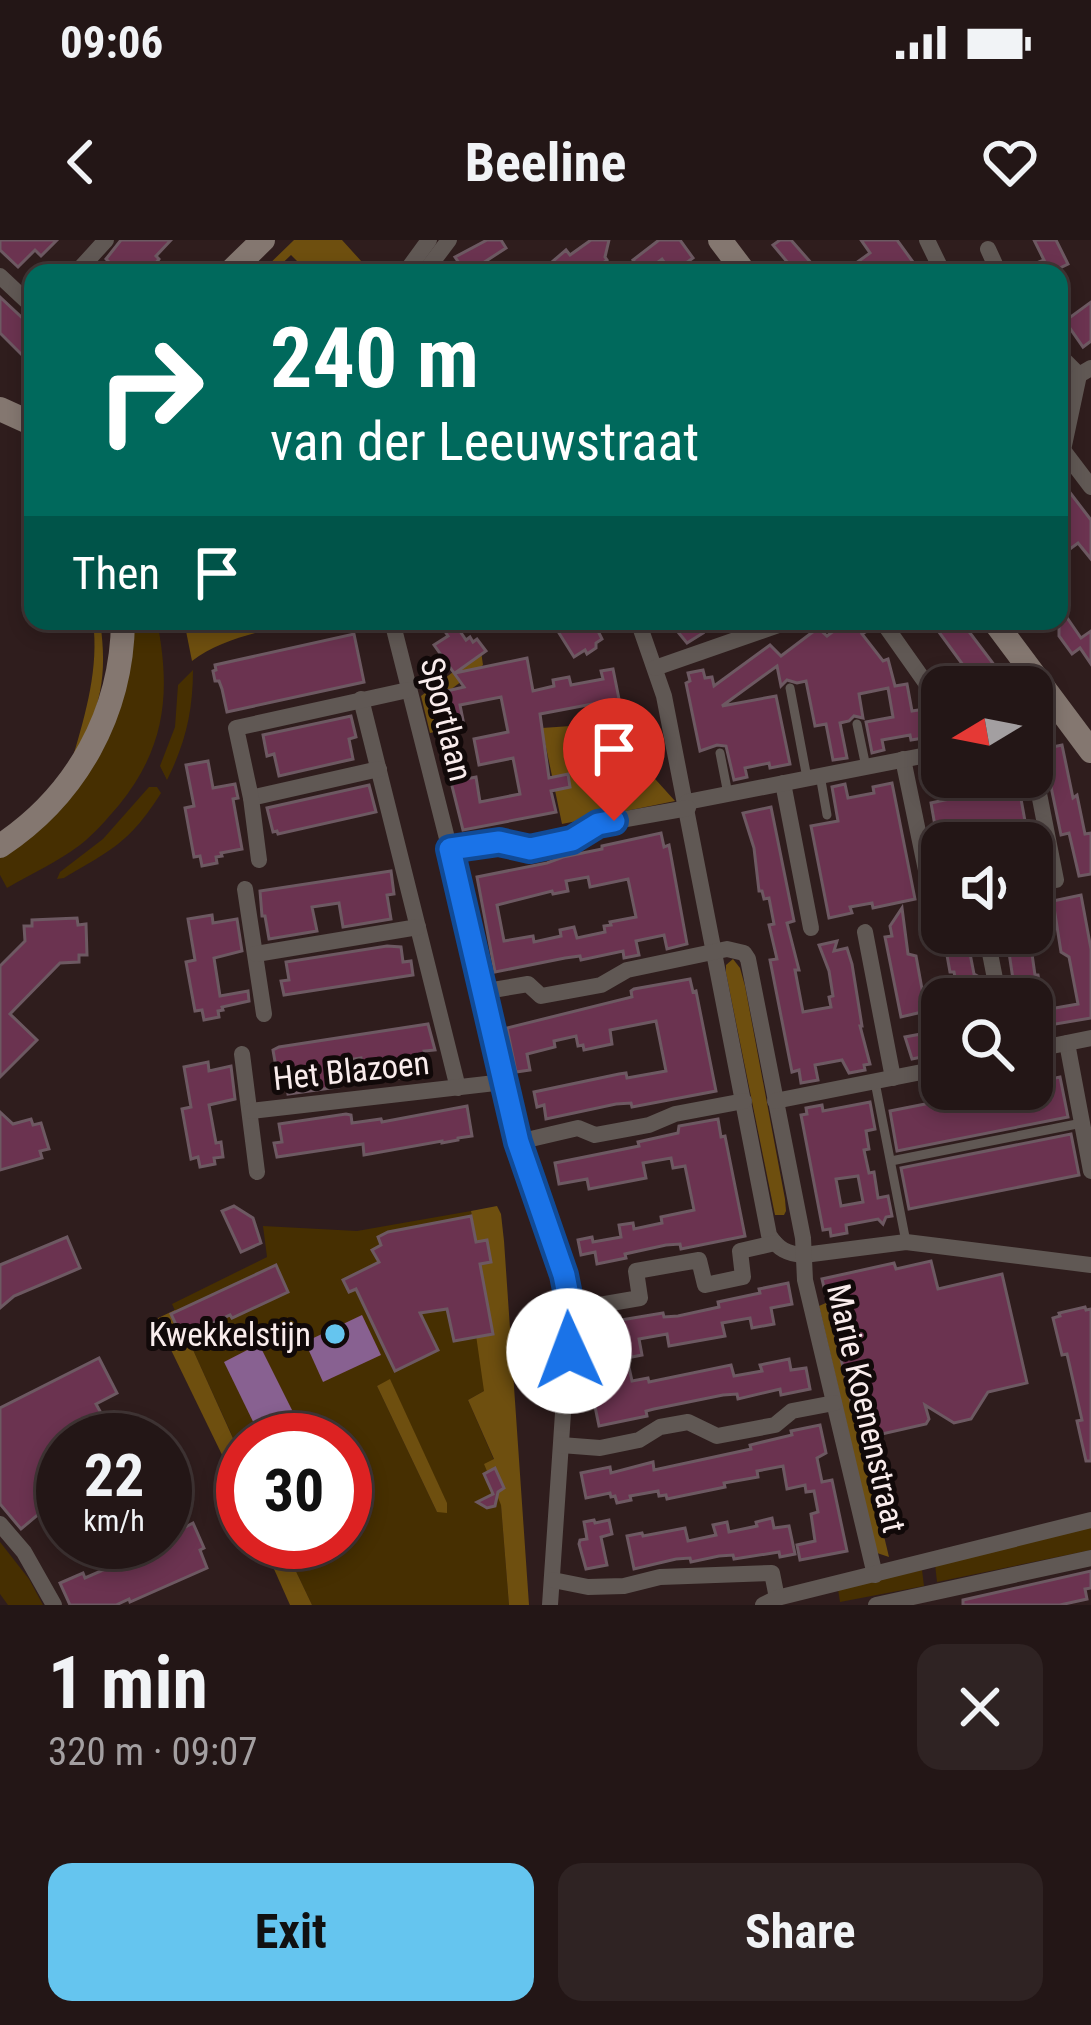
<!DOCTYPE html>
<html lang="en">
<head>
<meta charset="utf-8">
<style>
	:root { --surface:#231616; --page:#2f2323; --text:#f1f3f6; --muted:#a39fa1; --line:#403535; --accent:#65c5ef }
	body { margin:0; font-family:"Roboto Condensed",sans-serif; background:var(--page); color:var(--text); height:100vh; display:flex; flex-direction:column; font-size:45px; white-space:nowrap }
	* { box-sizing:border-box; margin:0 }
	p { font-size:39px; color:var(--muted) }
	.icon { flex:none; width:66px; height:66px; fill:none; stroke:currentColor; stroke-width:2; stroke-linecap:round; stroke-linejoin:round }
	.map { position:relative; height:1365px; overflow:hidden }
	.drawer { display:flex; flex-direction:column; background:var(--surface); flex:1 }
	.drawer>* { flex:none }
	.guide { position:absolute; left:24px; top:24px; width:1044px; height:366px; border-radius:24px; box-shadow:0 6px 18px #0003,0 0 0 3px var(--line); background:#00695c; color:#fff; overflow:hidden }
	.needle { width:78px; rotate:260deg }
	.fabs { position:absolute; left:921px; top:426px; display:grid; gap:24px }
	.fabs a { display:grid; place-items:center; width:132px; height:132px; border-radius:24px; background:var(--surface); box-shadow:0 6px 18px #0003,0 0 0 3px var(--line); font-size:60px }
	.speed { position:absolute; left:36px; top:1173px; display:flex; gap:24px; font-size:60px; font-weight:700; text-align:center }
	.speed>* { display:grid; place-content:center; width:156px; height:156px; border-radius:50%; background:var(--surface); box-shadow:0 6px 18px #0003,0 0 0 3px var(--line); line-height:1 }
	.speed small { font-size:30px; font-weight:400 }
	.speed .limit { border:18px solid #d22; background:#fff; color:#111 }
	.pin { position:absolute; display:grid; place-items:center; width:102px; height:102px; color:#fff; margin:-123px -51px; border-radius:50% 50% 50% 0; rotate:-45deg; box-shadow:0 0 12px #0007 }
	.pin .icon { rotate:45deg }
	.me { position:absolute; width:132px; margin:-66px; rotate:358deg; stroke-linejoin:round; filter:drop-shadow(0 0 9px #0008) }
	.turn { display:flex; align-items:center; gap:42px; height:252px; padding:0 48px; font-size:54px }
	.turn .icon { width:156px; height:156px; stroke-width:2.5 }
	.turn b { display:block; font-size:84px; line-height:102px }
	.then { display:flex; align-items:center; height:114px; padding:0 48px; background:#0003; gap:24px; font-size:45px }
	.round { display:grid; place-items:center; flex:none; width:126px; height:126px; border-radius:24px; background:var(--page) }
	.overview { display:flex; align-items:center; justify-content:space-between; height:204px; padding:0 48px }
	h1 { font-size:72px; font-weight:700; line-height:90px }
	.action { display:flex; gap:24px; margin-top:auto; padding:24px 48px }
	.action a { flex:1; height:138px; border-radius:24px; background:var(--accent); color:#111; font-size:48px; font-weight:700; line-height:138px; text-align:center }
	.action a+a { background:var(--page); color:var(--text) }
	.status { display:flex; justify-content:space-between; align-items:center; height:84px; padding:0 60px; background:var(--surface); direction:ltr }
	.status svg { height:33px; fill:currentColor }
	header { display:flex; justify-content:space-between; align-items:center; height:156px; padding:0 48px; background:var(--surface); font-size:54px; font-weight:700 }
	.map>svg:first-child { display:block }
	.green { fill:#462f01; fill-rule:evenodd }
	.forest { fill:#6e4f0f }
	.water { fill:#886191 }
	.building { fill:#6b3350; stroke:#6d5962; stroke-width:3; fill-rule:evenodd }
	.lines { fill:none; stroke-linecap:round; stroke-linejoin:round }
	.lane { stroke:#605854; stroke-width:9 }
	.street { stroke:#605854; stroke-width:16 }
	.secondary { stroke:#847770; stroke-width:24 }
	.route-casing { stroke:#114b97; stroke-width:30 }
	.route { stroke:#1a73e8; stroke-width:21 }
	.poi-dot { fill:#65c5ef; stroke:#110909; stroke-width:4.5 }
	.labels { text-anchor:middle; stroke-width:10; stroke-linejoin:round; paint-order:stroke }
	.street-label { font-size:33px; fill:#f9ecec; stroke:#110909 }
	.poi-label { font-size:33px; fill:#f9ecec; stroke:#110909; text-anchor:end }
</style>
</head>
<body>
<div class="status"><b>09:06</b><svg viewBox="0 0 49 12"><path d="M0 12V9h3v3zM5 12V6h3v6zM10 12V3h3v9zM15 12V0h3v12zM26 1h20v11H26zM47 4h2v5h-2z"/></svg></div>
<header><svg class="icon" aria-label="back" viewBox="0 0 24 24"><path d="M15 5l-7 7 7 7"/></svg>Beeline<svg class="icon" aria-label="heart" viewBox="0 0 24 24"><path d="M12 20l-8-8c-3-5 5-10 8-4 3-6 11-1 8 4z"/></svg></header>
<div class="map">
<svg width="1091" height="1365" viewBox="0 0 1091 1365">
	<rect width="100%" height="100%" fill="#2f1d1d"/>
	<g class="green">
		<path d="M127,381h30c14,71 9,126 -38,184 -12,14 -25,29 -39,40 -23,17 -49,29 -73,43l-7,-13v-17l19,-12 41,-36z"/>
		<path d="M193,430c0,42 -8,74 -26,110l-7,-14 15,-39 3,-42z"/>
		<path d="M149,547h8l4,6c-31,49 -48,56 -97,85l-7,1 3,-7 43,-33z"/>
		<path d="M471,971l22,121 -9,59 -16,9 26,60 -9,5 16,39 8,101h-197l-30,-63h63v-102h-102v34l-8,8 -9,-19 15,-8 -69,-151 95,-47 -4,-31 94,5zM390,1140l57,124 -10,8 -60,-126z"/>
		<path d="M1091,1285v25l-154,32 -2,-18z"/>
		<path d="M0,1302l29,37 14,26h-35l-8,-11z"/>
		<path d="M922,1330l2,16 -84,16 -2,-13z"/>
	</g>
	<g class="forest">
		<path d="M294,0h48l30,33h-63l-18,-18 -19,18h-12z"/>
		<path d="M93,381h7c8,55 1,89 -27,136 13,-45 26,-89 20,-136z"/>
		<path d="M184,381h128c-40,8 -87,15 -120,40z"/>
		<path d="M481,411l2,14 -46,35 6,30 -13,3 -9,-37z"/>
		<path d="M571,486c-15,38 25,86 56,44h20l28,31 -113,23 -20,-96z"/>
		<path d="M733,719l7,9 5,18 40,213 1,12 -2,4h-9l-49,-242v-8z"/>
		<path d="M497,966l4,8 3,27 25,364h-20l-8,-100 -17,-41 10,-5 -26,-59 16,-9 -8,-56 17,-4 -22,-120z"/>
		<path d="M828,1062l61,255 -12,-4 -58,-247z"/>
		<path d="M175,1070l66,146 -15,7 -70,-144z"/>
		<path d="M390,1139l57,124v10l-10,-1 -60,-126z"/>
		<path d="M262,1302h20l30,63h-22z"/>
	</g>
	<g class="water">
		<path d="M362,1075l19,40 -58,27 -18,-40z"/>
		<path d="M259,1104l36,72 -36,18 -35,-72z"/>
	</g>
	<g class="building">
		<path d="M0,0h57l-16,16 -6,-6 -17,17 -18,-17z"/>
		<path d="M121,0h50l-15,16 3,3 -11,14h-28l-14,-14z"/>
		<path d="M487,0h14l5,8 -23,15 3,5 -6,5h-14l-11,-16z"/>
		<path d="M591,0h18l-4,17 2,3 -17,13h-51l27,-23 4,5z"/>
		<path d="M659,0h21l13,18 -7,5 5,5 -6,5h-13l-10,-14 -16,12h-4l-9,-11z"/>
		<path d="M780,0h11l29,33h-30l4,-3 -21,-25z"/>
		<path d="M861,0h36l24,33h-79l28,-20z"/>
		<path d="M1034,0h22l12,24 -10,5 2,4h-21l-5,-9 10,-4z"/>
		<path d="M0,57l33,31 -8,11 8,8v19l-33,-33z"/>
		<path d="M1091,62v39l-8,6 -18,-26z"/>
		<path d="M1068,250l23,30v39l-13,-16 -19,14v-60z"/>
		<path d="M1059,366l22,32 10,-7v33l-11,-16 -8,6 -13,-18z"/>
		<path d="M438,381h15l13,19 4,-3 3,5 4,-3 9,12 -31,22 72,-15 6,33 21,-5 -1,-6 16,-3 2,8 32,-6 -2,-8 12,-2 6,30 -79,15 9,64 19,-4 2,13 -19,4 5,21 -93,18 -12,-48 25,-5 4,25 40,-8 -7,-36 -34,7 -5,-26 34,-7 -7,-35 -41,8 5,25 -23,4 -8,-40 30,-7 -30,-42 14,-9z"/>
		<path d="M560,381h53l-15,10 4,8 -6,4v5l-9,6 -2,-4 -11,7 -20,-32z"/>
		<path d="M669,381h26l8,12 -16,10z"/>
		<path d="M847,381h13l7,10 -5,3 21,27 5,-2 7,27 12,-2 5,27 13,-2 5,28 -19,3 -1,-5 -28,5 2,10 -12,3 -6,-31 27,-5 -5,-29 -29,6 4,24 -9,-2 -5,5 -9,2 7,35 -14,2 -7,-36 -11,2 -9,-45 -9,2 -10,-3 -6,6 -4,-20 -55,40 54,-10 14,68 -20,4 -1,-5 -24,5 2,9 -13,3 -8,-34 -9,-1 -17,6 -14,-68 4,-2 -2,-8 15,-3 2,8 7,-1 2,9 56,-41 11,11 37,-28 9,8z"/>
		<path d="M945,381h16l34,45 -7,6 11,15h-20l-43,-59z"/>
		<path d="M354,394l10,48 -137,30 -5,-23 -3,-8h-4l-2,-10 3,-1 -1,-5z"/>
		<path d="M351,476l5,21 -7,2 4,20 -74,17 -5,-22 -7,2 -4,-21z"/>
		<path d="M1062,505l11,53 4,-3 8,39 6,-1v41l-12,2 -10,-43 -8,2 -12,-58h4l-5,-29z"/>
		<path d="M208,521l5,27 22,-4 3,14 -5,1 9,50 -21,4 1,3 -6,1 1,6 -15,3 -2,-10 -6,1 -9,-49 9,-2 -8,-41z"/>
		<path d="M955,537h62l12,66h-91l-7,-40 18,-4 -1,-4 10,-2z"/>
		<path d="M892,543l23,116 -42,9 -1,-5 -22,4 2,6 -23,5 -18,-92 27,-5 -6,-34 13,-3 3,14 26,-5 -1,-6z"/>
		<path d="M369,545l7,27 -98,22 -1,-3 -4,1 -6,-24z"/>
		<path d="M771,567l23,114 -7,2 12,47h-4l8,42 28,-5 -2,-10 4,-1 -4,-25 -10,-26 18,-4 -3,10 13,-3 5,16 10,62h-2l10,38 -6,1 1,5 -16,3 -7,-13 -27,5 3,15 -17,3 -2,-13 -7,2 -22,-112 7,-1 -8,-34 5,-1 -5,-26 -5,1 -2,-8h-3l-5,-43 -11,-35z"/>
		<path d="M661,593l3,14 5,-2 18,99 -20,5 -3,-14 -28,6 3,14 -15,3 -1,-7 -42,9 -1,-4 -15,2 -70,14 -18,-95 70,-14 16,-6 39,-8v-3zM588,637l2,10 38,-8 8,38 -26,5 1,3 -7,1 1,6 -28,6 -3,-11 -14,3 1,6 -27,6 -1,-6 -29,5 -7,-36 55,-14 1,3 15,-3 -2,-10z"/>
		<path d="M391,631l3,23 -7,1 4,24 -48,8 -4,-24 -27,4 5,24 -48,8 -4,-23h-3l-2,-25z"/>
		<path d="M1081,655l10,54v69l-59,10v-29h-12l-4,-19 -3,-1 -7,-46h23l6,42h3l6,35 34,-6 -9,-47 -8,-5 -8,-51z"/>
		<path d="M902,668l6,46 8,2 10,55 -25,6 -16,-80 7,-1 -2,-10z"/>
		<path d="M212,675l1,8 24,-4 5,32 -28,7 6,38 28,-5 1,10 -27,6 1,3 -5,1 1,6 -15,3 -2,-10 -7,1 -9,-49 9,-2 -7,-41z"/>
		<path d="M77,678l1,7 8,-1 1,31h-8v7l-19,1 -50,51 27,26 -37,37v-111l25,-25 -1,-15h8v-6z"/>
		<path d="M943,693h23l8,41 7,4 -5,4 3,17h-20l-5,-27h-4z"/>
		<path d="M387,706l14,1 2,15 8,-1 2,14 -129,20 -3,-14 8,-1 -3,-18z"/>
		<path d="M690,739l3,13 3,-1 20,100 -84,16 -1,-4 -15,1 -70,15 -2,-14 -7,2 -3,-15 85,-18 7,-1 1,5 39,-7 -10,-50 -46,9 2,14 -28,6 -1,-5 -5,1 -2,-10 -22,5 1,6 -28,7 3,16 -14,2 -9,-44 125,-31 -1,-6 3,-2z"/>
		<path d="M428,784l7,26 -11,1 4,23 -64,9 -3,-25 -27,4 4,25 -50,7 -3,-22 -8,1 -4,-23 6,-3z"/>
		<path d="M942,790v17l-12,3 1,5 -19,4 -7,-22z"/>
		<path d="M208,822l1,9 22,-5 4,33 -26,6 7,38 5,-1 2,15 -9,1 1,6 -15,3 -2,-10 -7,2 -9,-50 9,-2 -7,-40z"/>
		<path d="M1060,837l8,40 -171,34 -7,-40 111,-22h32l-1,-6z"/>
		<path d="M870,862l5,27 -9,2 3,18 -5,1 5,23 5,-1 4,26 10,-2 4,20 -6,1 -3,7 -5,-5 -32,6 1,8 -16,3 -1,-7 -7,1 -22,-115 6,-1 -1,-6 16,-3 1,6zM858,936l5,26 -22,4 -5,-27z"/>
		<path d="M467,866l5,30 -14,2v2l-16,3v-2l-78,14 -1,-11 -86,13 -3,-14 8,-1 -3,-18 67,-10 5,1 1,8 29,-4 1,3z"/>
		<path d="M0,872l13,12 18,-5 2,6 8,-2 8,26 -9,2 2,7 -42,12z"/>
		<path d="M718,879l3,18 4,-1 20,100 -64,13 -1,-5 -14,1 -41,9 1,4 -29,6 -2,-12 -14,3 -3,-15 14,-3 1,5 28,-5 -2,-12 14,-2 1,6 28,-6 -1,-6 33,-7 -9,-44 -12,2 -2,-10 -28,5 3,15 -57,11 -2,-10 -28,5 -4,-21 84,-17 -1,-4 40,-9 1,-7z"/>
		<path d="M1071,894l8,41 -170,34 -8,-41z"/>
		<path d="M234,966l19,12 8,25 -20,9 -19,-41z"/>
		<path d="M471,976l5,26 11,-2 4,22 -11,2 13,70 -39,7 -7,-32 -27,4 18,37 -43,21 -39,-82 -7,3 -6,-12 36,-18 -7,-12 9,-5 -3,-8 10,-5z"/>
		<path d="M67,997l13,31 -66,28 -14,12v-43z"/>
		<path d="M931,1021l7,28 64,-15 25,109 -39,9 -17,27 -17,4 -29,-18 4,14 -3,5 -66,15 -38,-160 72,-16 2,6z"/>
		<path d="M276,1025l12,27 -56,26 -2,-3 -31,15 3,5 -11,6 -7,-15 -6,3 -7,-15z"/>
		<path d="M788,1043l4,21 -21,4 3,16 -22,4 -2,-10 -28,5 3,13 -56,10 -2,-12 -28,5 3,16 -15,3 5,23 16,-3 1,4 82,-17 3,11 28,-5 -2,-6 29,-6 2,11 15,-2 4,21 -29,6 -1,-6 -42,10 -1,-5 -14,1 -69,14 -8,2 1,5 -48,10 -14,-68 13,-3 -7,-33 29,-6 1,4 42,-7 1,4 14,-1 41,-9 -1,-5 42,-9 -1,-4z"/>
		<path d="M1085,1067l1,3 5,-1v152h-5l-9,-40 5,-1 -15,-66 -5,1 -9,-37 7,-2 -1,-3z"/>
		<path d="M99,1118l18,35 -21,11 20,36h-53v63l-22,9 -20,17 -21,-25v-96z"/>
		<path d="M820,1185l6,28 -9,5 5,24 10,-2 15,71 -47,9 -3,-15 18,-4 -4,-27 7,-2 -4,-21 -8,1 -1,-7 -18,4 -4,-23 -26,5 1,6 -34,6 1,4 -58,12 -1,-4 -7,1 -1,-5 -28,5 1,4 -14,3 -2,-7 -4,1 -1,-4 -24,5 -5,-25 29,-6 1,6 42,-11 1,8 97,-21 -1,-4 42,-10 -1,-4z"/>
		<path d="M495,1228l9,20 -6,4 -3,14 -8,2 -10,-6 16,-8 -9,-20z"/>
		<path d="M772,1278l2,10 15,-2 6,28 -15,3 -1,-5 -45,7 -1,-4 -14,1 -28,6 -1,-4 -14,1 -42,10 -7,-33 15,-3 1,3 42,-8 3,13 28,-6 -3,-10 14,-3 2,10 28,-6 -1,-4z"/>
		<path d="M594,1280l1,3 14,-3 3,14 -11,3 6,28 -21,4 -7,-25 1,-4 7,-1 -3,-17z"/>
		<path d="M193,1283l11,25 -4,2 7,18 -77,34 -1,-3 -13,6h-46l-10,-22 23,-10 2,5 23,-10 -2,-5 51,-21h8v-4z"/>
		<path d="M1091,1331v17l-6,1 2,10 -27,6h-97v-5z"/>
	</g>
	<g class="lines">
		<g class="lane">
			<path d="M790,448l17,90"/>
			<path d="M857,484l9,43"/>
			<path d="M720,513l8,41"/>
			<path d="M820,535l7,40"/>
			<path d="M875,842l31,160"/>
			<path d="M891,921l191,-38"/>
		</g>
		<g class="street">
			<path d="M927,0l16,33"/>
			<path d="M988,9l11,24"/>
			<path d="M76,33l30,-33"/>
			<path d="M405,33l24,-33"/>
			<path d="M424,33l25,-33"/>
			<path d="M0,36l33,31"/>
			<path d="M1059,115l20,20"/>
			<path d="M1063,210l28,37"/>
			<path d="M1059,214l4,-4 16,-75 12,-7"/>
			<path d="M392,381l63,249 63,272 46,133 6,35 -20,295"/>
			<path d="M638,381l26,75 105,539c9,14 18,19 35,20l102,-13 185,23"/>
			<path d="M882,381l60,85"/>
			<path d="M655,428l135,-47"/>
			<path d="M361,459l97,389"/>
			<path d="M1032,494l11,-2"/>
			<path d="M1032,518l24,122"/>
			<path d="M903,519l30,145"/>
			<path d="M783,543l28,145"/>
			<path d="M251,558l128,-29"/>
			<path d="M687,562l255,-50"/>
			<path d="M450,609l49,-7 31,7 41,-9 27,-16 90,-16"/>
			<path d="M259,620l-8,-62 -15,-70 172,-38"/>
			<path d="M245,649l19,125"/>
			<path d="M865,692l28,146"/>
			<path d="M986,693l13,66"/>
			<path d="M256,714l162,-27"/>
			<path d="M481,752l47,-8 13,12 60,-11 26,-15 100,-21 17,4 4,6 55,279 2,42 70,295"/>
			<path d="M1067,803l24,128"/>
			<path d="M1032,810l59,-12"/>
			<path d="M242,814l15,118"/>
			<path d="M775,861l167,-33"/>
			<path d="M251,871l253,-29"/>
			<path d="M518,902l60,-14 17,7 54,-10 26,-11 69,-13"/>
			<path d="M570,1070l70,-12 -4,-27 63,-11 6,25 38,-8 -3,-26 35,-8"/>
			<path d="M561,1205l39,3 39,-8 21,-13 28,-5 29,14 58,-11 17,-14 42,-8"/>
			<path d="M0,1284l24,28 30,53"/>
			<path d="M553,1340l35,7 36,-1 36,-9 112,-4 5,25"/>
			<path d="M763,1365l14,-7 314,-78"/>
			<path d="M876,1365l215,-47"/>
		</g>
		<g class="secondary">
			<path d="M720,0l25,33"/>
			<path d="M229,33l34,-33"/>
			<path d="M0,169l33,15"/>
			<path d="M994,381l97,130"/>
			<path d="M0,606c77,-51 122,-133 123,-225"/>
		</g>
	</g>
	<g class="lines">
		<defs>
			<path id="route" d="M569,1111l2,-41 -7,-35 -46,-133 -68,-293 49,-7 31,7 42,-9 26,-16 16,-3"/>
		</defs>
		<use href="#route" class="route-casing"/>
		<use href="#route" class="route"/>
	</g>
	<circle class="poi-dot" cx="335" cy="1094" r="12"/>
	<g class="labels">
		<g class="street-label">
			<text transform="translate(447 479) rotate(76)" y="12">Sportlaan</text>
			<text transform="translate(351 830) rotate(-6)" y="12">Het Blazoen</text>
			<text transform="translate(867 1168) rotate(77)" y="12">Marie Koenenstraat</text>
		</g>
		<g class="poi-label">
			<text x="311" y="1106">Kwekkelstijn</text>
		</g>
	</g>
</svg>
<div class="fabs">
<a><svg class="needle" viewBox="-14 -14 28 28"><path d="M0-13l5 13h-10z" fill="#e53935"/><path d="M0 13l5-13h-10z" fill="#a39fa1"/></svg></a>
<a><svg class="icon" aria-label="sound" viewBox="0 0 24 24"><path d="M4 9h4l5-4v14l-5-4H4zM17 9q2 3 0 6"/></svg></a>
<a><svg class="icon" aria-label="search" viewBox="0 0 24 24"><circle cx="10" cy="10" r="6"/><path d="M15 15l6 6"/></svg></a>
</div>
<div class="speed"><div>22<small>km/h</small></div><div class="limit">30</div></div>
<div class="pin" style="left:614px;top:581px;background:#d93025"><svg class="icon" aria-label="arrive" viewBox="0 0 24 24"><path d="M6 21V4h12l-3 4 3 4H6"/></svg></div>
<svg class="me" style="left:569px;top:1111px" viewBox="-20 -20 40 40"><circle r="19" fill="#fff"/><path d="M0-13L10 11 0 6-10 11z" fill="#1a73e8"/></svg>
<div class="guide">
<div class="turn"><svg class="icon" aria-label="right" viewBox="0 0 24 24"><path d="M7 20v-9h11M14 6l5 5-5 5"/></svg><div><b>240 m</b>van der Leeuwstraat</div></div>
<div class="then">Then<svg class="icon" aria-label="arrive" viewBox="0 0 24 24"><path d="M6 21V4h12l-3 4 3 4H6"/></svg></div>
</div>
</div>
<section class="drawer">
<div class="overview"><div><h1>1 min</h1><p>320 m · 09:07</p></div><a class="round"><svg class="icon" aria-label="close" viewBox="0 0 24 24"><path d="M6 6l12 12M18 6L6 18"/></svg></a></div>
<div class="action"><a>Exit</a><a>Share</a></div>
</section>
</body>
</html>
